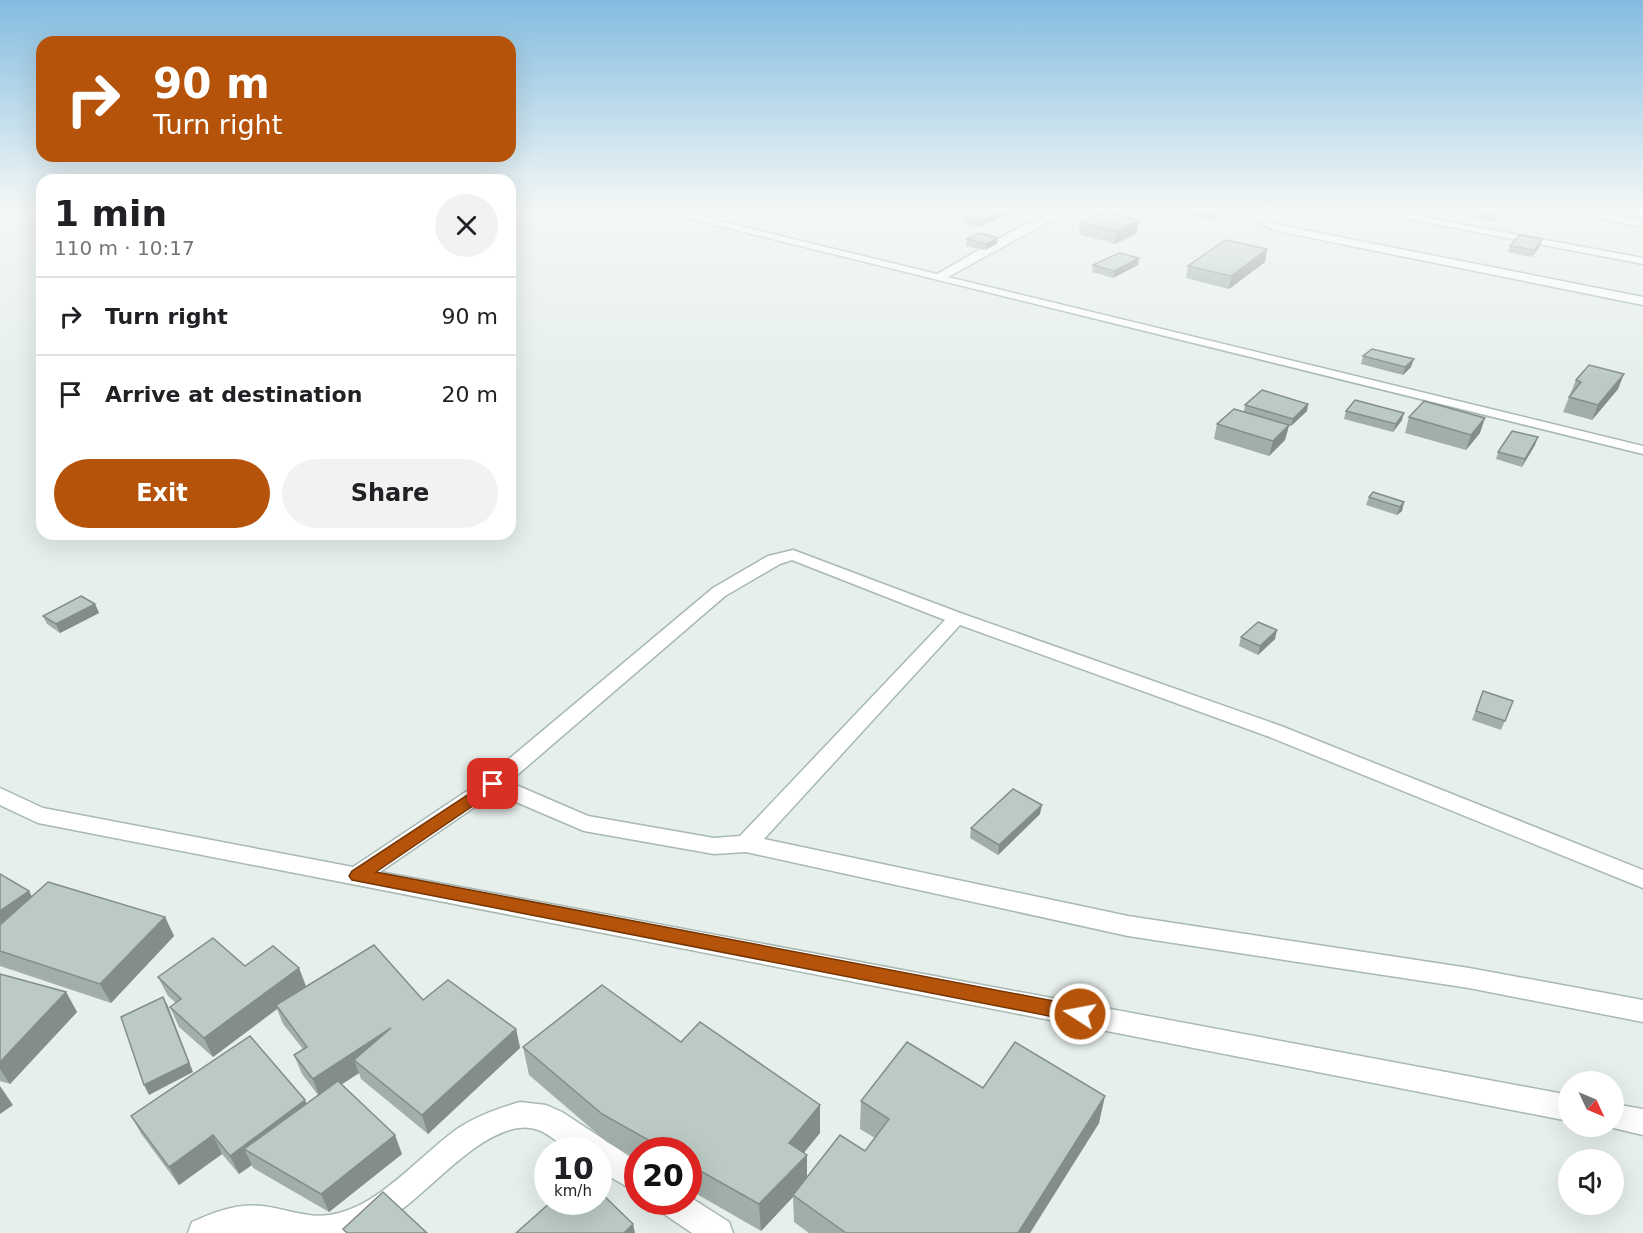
<!DOCTYPE html>
<html lang="en">
<head>
<meta charset="utf-8">
<style>
	:root { --surface:#fff; --page:#f2f2f2; --text:#202124; --muted:#757577; --line:#e0e0e0; --accent:#b45309 }
	body { margin:0; font-family:"DejaVu Sans",sans-serif; background:var(--page); color:var(--text); height:100vh; display:flex; flex-direction:column; font-size:22px; white-space:nowrap }
	* { box-sizing:border-box; margin:0 }
	p { font-size:20px; color:var(--muted) }
	.icon { flex:none; width:33px; height:33px; fill:none; stroke:currentColor; stroke-width:2; stroke-linecap:round; stroke-linejoin:round }
	.map { position:relative; flex:1; overflow:hidden }
	.panel { position:absolute; left:36px; top:174px; width:480px; height:366px; display:flex; flex-direction:column; background:var(--surface); border-radius:18px; box-shadow:0 6px 24px #0002 }
	.panel>* { flex:none }
	.banner { position:absolute; left:36px; top:36px; width:480px; height:126px; border-radius:18px; box-shadow:0 6px 24px #0002; background:#b45309; color:#fff; overflow:hidden }
	.needle { width:39px; rotate:134deg }
	.controls { position:absolute; left:1558px; top:1071px; display:grid; gap:12px }
	.controls a { display:grid; place-items:center; width:66px; height:66px; border-radius:50%; background:var(--surface); box-shadow:0 6px 24px #0002; font-size:30px }
	.speed { position:absolute; left:534px; top:1137px; display:flex; gap:12px; font-size:30px; font-weight:700; text-align:center }
	.speed>* { display:grid; place-content:center; width:78px; height:78px; border-radius:50%; background:var(--surface); box-shadow:0 6px 24px #0002; line-height:1 }
	.speed small { font-size:15px; font-weight:400 }
	.speed .limit { border:9px solid #d22; background:#fff; color:#111 }
	.pin { position:absolute; display:grid; place-items:center; width:51px; height:51px; color:#fff; margin:-26px; border-radius:12px; box-shadow:0 3px 9px #0006 }
	.me { position:absolute; width:66px; margin:-33px; rotate:281deg; stroke-linejoin:round; filter:drop-shadow(0 0 4px #0008) }
	.turn { display:flex; align-items:center; gap:21px; height:126px; padding:0 18px; font-size:27px }
	.turn .icon { width:78px; height:78px; stroke-width:2.5 }
	.turn b { display:block; font-size:42px; line-height:51px }
	.round { display:grid; place-items:center; flex:none; width:63px; height:63px; border-radius:32px; background:var(--page) }
	.head { display:flex; align-items:center; justify-content:space-between; height:102px; padding:0 18px }
	h1 { font-size:36px; font-weight:600; line-height:45px }
	.primary-button { display:flex; gap:12px; margin-top:auto; padding:12px 18px }
	.primary-button a { flex:1; height:69px; border-radius:36px; background:var(--accent); color:#fff; font-size:24px; font-weight:600; line-height:69px; text-align:center }
	.primary-button a+a { background:var(--page); color:var(--text) }
	ul { padding:0; list-style:none }
	li { display:flex; align-items:center; gap:18px; height:78px; padding:0 18px; border-top:2px solid var(--line) }
	li div { flex:1 }
	li b { display:block; font-size:22px }
	li em { font-style:normal }
	.map>svg:first-child { display:block }
	.lines { fill:none; stroke-linecap:round; stroke-linejoin:round }
	.minor-casing { stroke:#a8b8b2; stroke-width:3 }
	.minor { fill:#fff; fill-rule:evenodd }
	.wall { fill:#a1aea9 }
	.shaded-wall { fill:#838d89 }
	.building { fill:#bbcac4; stroke:#838d89; stroke-width:1.5 }
	.route { fill:#b45309; stroke:#753606; stroke-width:1.5 }
</style>
</head>
<body>
<div class="map">
<svg width="1643" height="1233" viewBox="0 0 1643 1233">
	<rect width="100%" height="100%" fill="#e6efeb"/>
	<g class="lines">
		<defs>
			<g id="minor">
				<path d="M647,208h19l271,66c35,-19 105,-66 143,-66l-30,13 -102,56 695,169v8z"/>
				<path d="M1263,208h11l-9,11 19,7 359,71v8l-366,-74 -22,-10v-5z"/>
				<path d="M1351,208h23l269,50v6z"/>
				<path d="M1548,208h24l71,13v6z"/>
				<path d="M793,550l170,64 318,112 362,144v18l-376,-152 -307,-111 -196,214 364,77 341,52 174,32v22l-174,-34 -341,-52 -382,-84 -32,2 -130,-23 -89,-38 -115,79 1189,223v26l-1531,-298 -38,-18v-17l43,20 310,59 132,-88 228,-191 55,-32zM792,560l153,60 -205,216 -26,2 -126,-22 -79,-34 216,-186 55,-32z"/>
				<path d="M520,1102l26,3 16,7 76,50v31l-40,-23v-20c-7,0 -20,3 -27,0 -18,-9 -29,-26 -53,-22 -53,9 -101,83 -154,105h-176l4,-11c22,-10 46,-19 70,-16 27,3 49,15 77,7 43,-11 82,-58 118,-84 20,-13 40,-20 63,-27z"/>
				<path d="M1614,1104l29,5v26l-38,-9h9z"/>
				<path d="M688,1196l41,26 4,11h-41l-31,-21 -5,-10h32z"/>
			</g>
		</defs>
		<use href="#minor" class="minor-casing"/>
		<use href="#minor" class="minor"/>
	</g>
	<g class="wall">
		<path d="M983,208h25v6l-28,13 -16,-4v-7z"/>
		<path d="M1482,208l15,10 -6,4 -17,-3 2,-7z"/>
		<path d="M1194,210l25,6 -8,4 -18,-4z"/>
		<path d="M1080,222l57,11 -22,11 -36,-10z"/>
		<path d="M967,239l30,5 -12,6 -19,-4z"/>
		<path d="M1542,239l-2,7 -8,11 -24,-5 2,-6z"/>
		<path d="M1267,249l-2,13 -36,27 -43,-11 2,-12z"/>
		<path d="M1093,265h45l-25,13 -21,-6z"/>
		<path d="M1363,356l48,11 -8,8 -42,-11z"/>
		<path d="M1576,380l42,9 -26,31 -29,-8z"/>
		<path d="M1308,404l-1,7 -16,15h-2l-4,14 -16,16 -55,-17 3,-15 27,-12 1,-7z"/>
		<path d="M1346,411l56,9 -9,12 -49,-13z"/>
		<path d="M1409,417l71,16 -14,17 -61,-17z"/>
		<path d="M1535,445l-13,22 -26,-8 2,-7z"/>
		<path d="M1369,497l35,5 -2,9 -5,4 -31,-10z"/>
		<path d="M95,604l4,9 -39,20 -13,-9 -4,-8z"/>
		<path d="M1241,637l34,2 -17,16 -19,-9z"/>
		<path d="M1483,691l30,10 -12,29 -29,-10z"/>
		<path d="M1040,814l-42,41 -28,-17 1,-10z"/>
		<path d="M0,874l29,17 3,6 133,20 9,19 -63,67 -111,-37v-41l5,-4 -5,3z"/>
		<path d="M245,966l54,2 7,18 117,14 93,29 4,19 -92,86 -67,-55 -2,-6 -18,12 61,69 -73,58 -76,-44 -1,-3 -13,9 -17,-20 -43,31 -37,-50 -11,-19 176,-12 11,-9 -16,-21 -8,-19 9,-6 -20,-25 -6,-15 -64,48 -34,-30 -9,-20 6,-4 -8,-7 -10,-19z"/>
		<path d="M0,974l66,18 11,20 -67,72 -10,-3z"/>
		<path d="M681,1042l139,91 -17,20 4,24 58,-26 10,-13 -15,-9 1,-28 122,-13 116,35 -69,110h-221l-15,-11 -1,-25 -32,34 -73,-42v-39h-50v9l-31,-17 -78,-67 -6,-28z"/>
	</g>
	<g class="shaded-wall">
		<path d="M1008,208v6l-6,2v-6z"/>
		<path d="M1220,210l-1,6 -8,4 1,-6z"/>
		<path d="M1002,211l-1,6 -21,10v-6z"/>
		<path d="M1499,212l-2,6 -6,4 2,-6z"/>
		<path d="M1139,221l-2,12 -22,11 1,-13z"/>
		<path d="M998,238l-1,6 -12,6 1,-6z"/>
		<path d="M1542,239l-2,7 -8,11 3,-7z"/>
		<path d="M1267,249l-2,13 -36,27 2,-13z"/>
		<path d="M1139,258l-1,7 -25,13 1,-7z"/>
		<path d="M1414,359l-3,8 -8,8 2,-8z"/>
		<path d="M1624,374l-6,15 -26,31 6,-15z"/>
		<path d="M1308,404l-1,7 -16,15 2,-7z"/>
		<path d="M1404,413l-2,7 -9,12 3,-8z"/>
		<path d="M1485,418l-5,15 -14,17 5,-15z"/>
		<path d="M1289,425l-4,15 -16,16 4,-15z"/>
		<path d="M1538,437l-3,8 -13,22 3,-8z"/>
		<path d="M1404,502l-2,9 -5,4 3,-8z"/>
		<path d="M95,604l4,9 -39,20 -4,-9z"/>
		<path d="M1277,630l-2,9 -17,16 2,-9z"/>
		<path d="M1042,805l-2,9 -42,41 1,-10z"/>
		<path d="M29,891l5,10 -34,23v-13z"/>
		<path d="M165,917l9,19 -63,67 -11,-19z"/>
		<path d="M299,968l7,19 -30,18 1,4 -64,48 -9,-19z"/>
		<path d="M66,992l11,20 -67,72 -10,-15v-7z"/>
		<path d="M163,997l5,9 25,66 -44,23 -5,-10z"/>
		<path d="M391,1028l-37,32 5,13 -39,25 -7,-19z"/>
		<path d="M516,1029l4,19 -92,86 -6,-19z"/>
		<path d="M0,1086l13,19 -13,9z"/>
		<path d="M1105,1096l-6,27 -69,110h-12z"/>
		<path d="M305,1100l8,19 -69,30 8,16 -13,9 -9,-18z"/>
		<path d="M820,1105v28l-30,37 -1,-27z"/>
		<path d="M213,1135l9,19 -43,31 -10,-18z"/>
		<path d="M395,1135l7,19 -73,58 -8,-18z"/>
		<path d="M807,1155v28l-14,12v2l-32,34 -2,-27z"/>
		<path d="M633,1224l2,9h-11z"/>
	</g>
	<g class="building">
		<path d="M983,208h8l11,3 -22,10 -16,-5z"/>
		<path d="M1196,208h18l6,2 -8,4 -18,-4z"/>
		<path d="M1482,208h1l16,4 -6,4 -17,-4z"/>
		<path d="M1105,211l34,10 -23,10 -36,-9z"/>
		<path d="M979,233l19,5 -12,6 -19,-5z"/>
		<path d="M1519,235l23,4 -7,11 -25,-4z"/>
		<path d="M1225,240l42,9 -36,27 -43,-10z"/>
		<path d="M1119,253l20,5 -25,13 -21,-6z"/>
		<path d="M1372,349l42,10 -9,8 -42,-11z"/>
		<path d="M1589,365l35,9 -26,31 -29,-8 12,-15 -5,-2z"/>
		<path d="M1262,390l46,14 -15,15 -48,-14z"/>
		<path d="M1355,400l49,13 -8,11 -50,-13z"/>
		<path d="M1424,401l61,17 -14,17 -62,-18z"/>
		<path d="M1234,409l55,16 -16,16 -56,-17z"/>
		<path d="M1512,431l26,6 -13,22 -27,-7z"/>
		<path d="M1373,492l31,10 -4,5 -31,-10z"/>
		<path d="M81,596l14,8 -39,20 -13,-8z"/>
		<path d="M1258,622l19,8 -17,16 -19,-9z"/>
		<path d="M1483,691l30,10 -8,20 -29,-10z"/>
		<path d="M1013,789l29,16 -43,40 -28,-17z"/>
		<path d="M0,874l29,17 -29,20z"/>
		<path d="M48,882l117,35 -65,67 -100,-33v-26z"/>
		<path d="M213,938l32,28 28,-20 26,22 -95,70 -34,-31 11,-8 -23,-22z"/>
		<path d="M374,945l49,55 25,-20 68,49 -94,86 -68,-55 37,-32 -78,51 -19,-24 13,-8 -31,-42z"/>
		<path d="M0,974l66,18 -66,70z"/>
		<path d="M602,985l79,57 19,-20 120,83 -31,38 18,12 -48,49 -71,-40v-14h-22l-64,-36 -79,-67z"/>
		<path d="M163,997l26,66 -45,22 -23,-68z"/>
		<path d="M250,1036l55,64 -75,56 -17,-21 -44,32 -38,-51z"/>
		<path d="M907,1042l76,46 32,-46 90,54 -87,137h-172l-53,-38 47,-60 25,16 24,-32 -28,-18z"/>
		<path d="M338,1081l57,54 -74,59 -77,-45z"/>
		<path d="M598,1190l35,34 -9,9h-108l35,-31h47z"/>
		<path d="M383,1192l44,41h-80l-4,-4z"/>
	</g>
	<linearGradient id="sky" x2="0" y2="1"><stop stop-color="#84bce0"/><stop offset="0.55" stop-color="#f4f8f6"/><stop offset="1" stop-color="#f4f8f6" stop-opacity="0"/></linearGradient>
	<rect width="1643" height="381" fill="url(#sky)"/>
	<path class="route" d="M493,778l6,2 2,4 -2,4 -123,84 704,134 7,2 3,6 -3,6 -7,2 -728,-142 -3,-4 3,-5z"/>
</svg>
<div class="controls">
<a><svg class="needle" viewBox="-14 -14 28 28"><path d="M0-13l5 13h-10z" fill="#e53935"/><path d="M0 13l5-13h-10z" fill="#757577"/></svg></a>
<a><svg class="icon" aria-label="sound" viewBox="0 0 24 24"><path d="M4 9h4l5-4v14l-5-4H4zM17 9q2 3 0 6"/></svg></a>
</div>
<div class="speed"><div>10<small>km/h</small></div><div class="limit">20</div></div>
<div class="pin" style="left:493px;top:784px;background:#d93025"><svg class="icon" aria-label="arrive" viewBox="0 0 24 24"><path d="M6 21V4h12l-3 4 3 4H6"/></svg></div>
<svg class="me" style="left:1080px;top:1014px" viewBox="-20 -20 40 40"><circle r="17" fill="#b45309" stroke="#fff" stroke-width="3"/><path d="M0-11L8 9 0 5-8 9z" fill="#fff"/></svg>
<div class="banner">
<div class="turn"><svg class="icon" aria-label="right" viewBox="0 0 24 24"><path d="M7 20v-9h11M14 6l5 5-5 5"/></svg><div><b>90 m</b>Turn right</div></div>
</div>
<section class="panel">
<div class="head"><div><h1>1 min</h1><p>110 m · 10:17</p></div><a class="round"><svg class="icon" aria-label="close" viewBox="0 0 24 24"><path d="M6 6l12 12M18 6L6 18"/></svg></a></div>
<ul>
<li><svg class="icon" aria-label="right" viewBox="0 0 24 24"><path d="M7 20v-9h11M14 6l5 5-5 5"/></svg><div><b>Turn right</b></div><em>90 m</em></li>
<li><svg class="icon" aria-label="arrive" viewBox="0 0 24 24"><path d="M6 21V4h12l-3 4 3 4H6"/></svg><div><b>Arrive at destination</b></div><em>20 m</em></li>
</ul>
<div class="primary-button"><a>Exit</a><a>Share</a></div>
</section>
</div>
</body>
</html>
